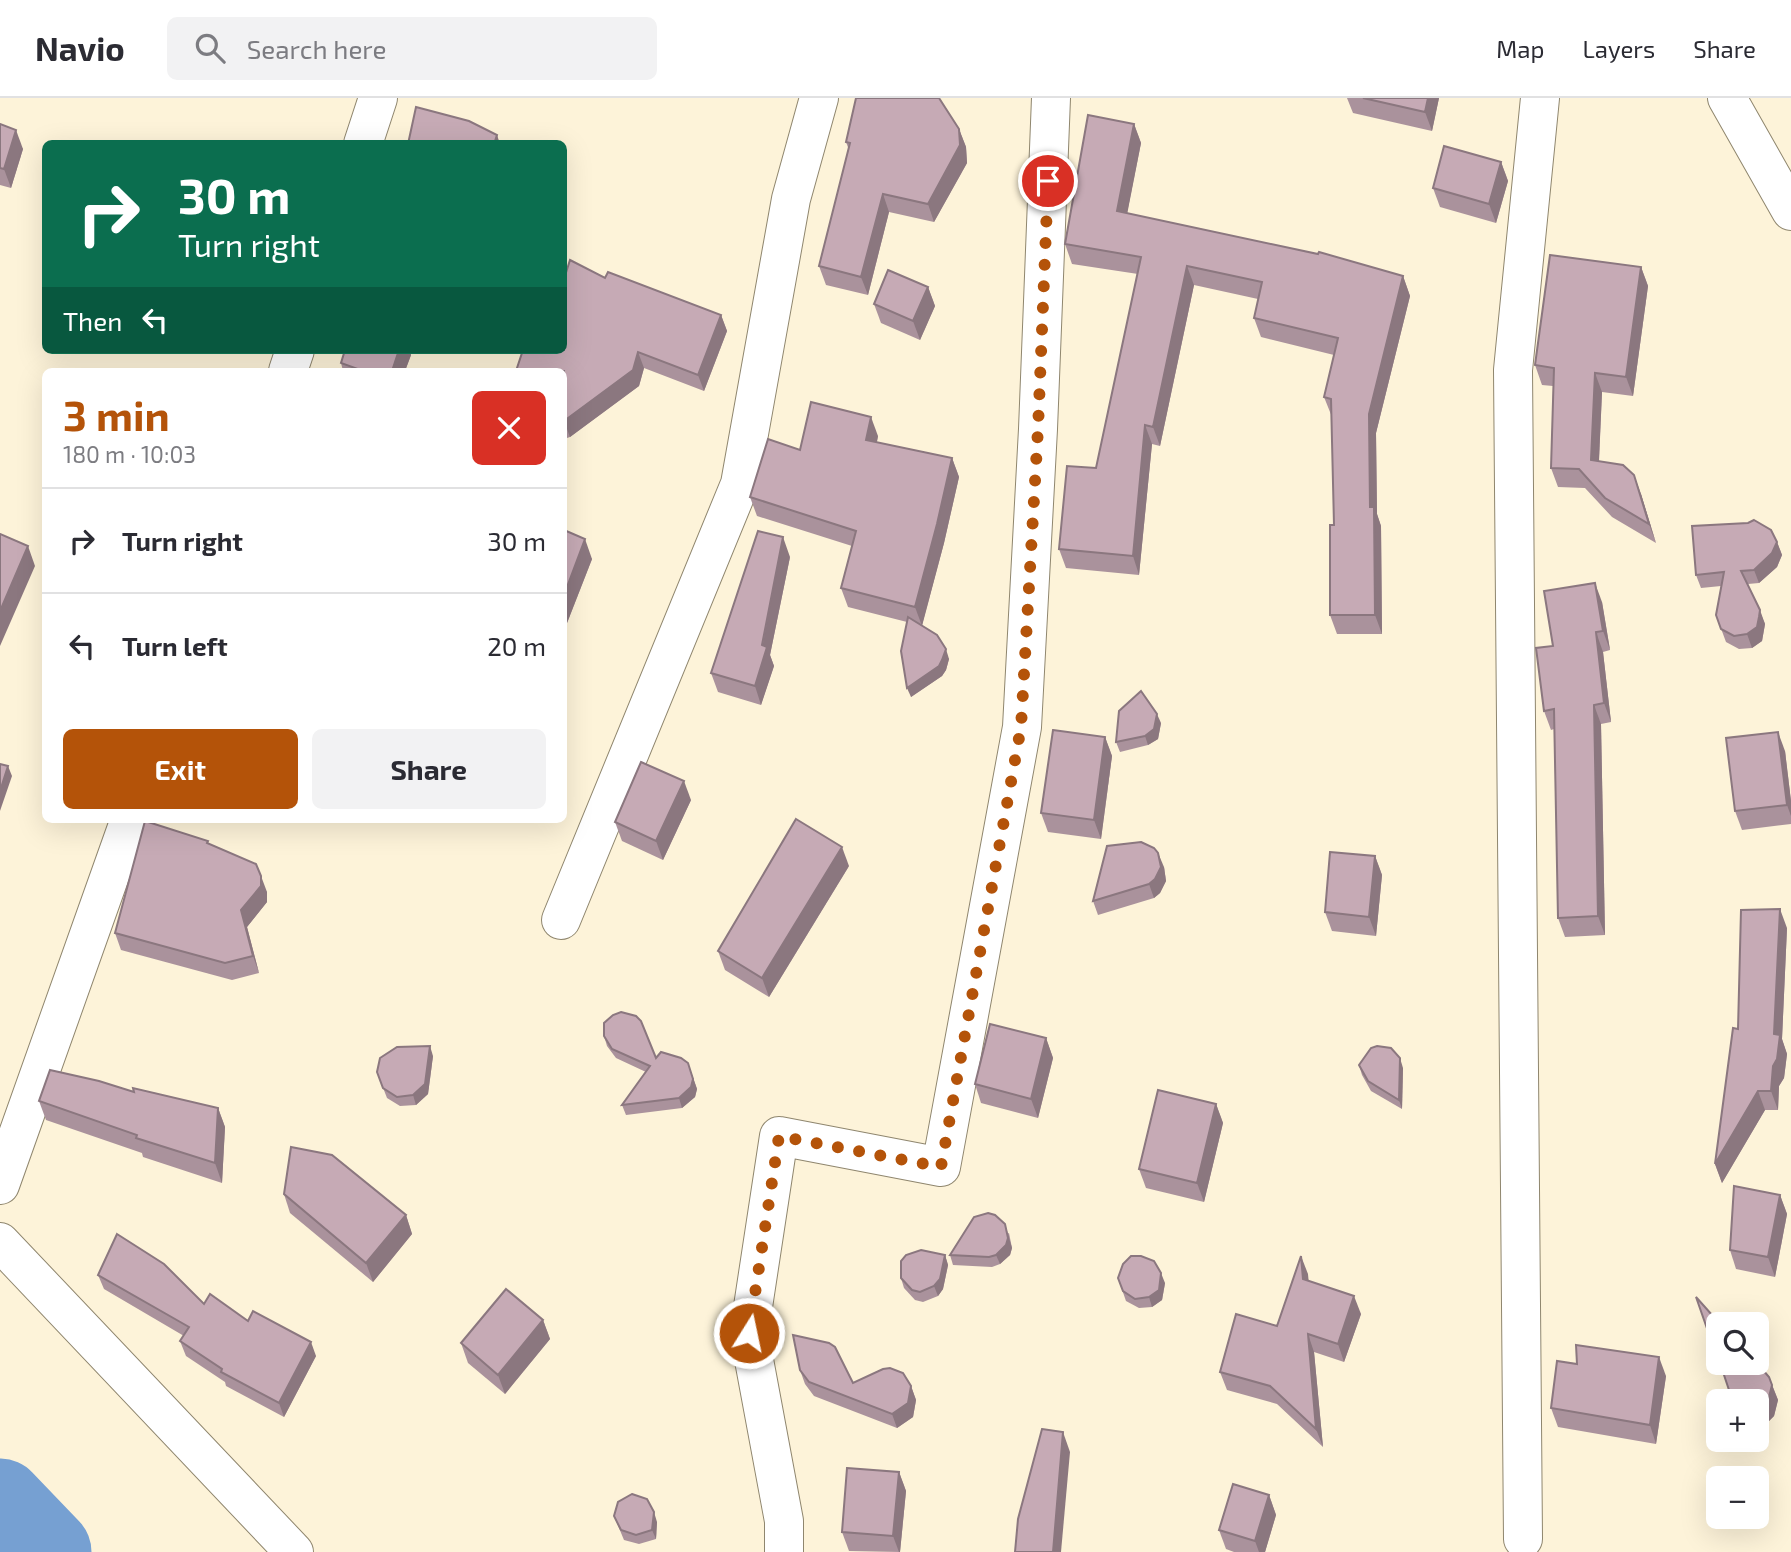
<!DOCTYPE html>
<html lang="en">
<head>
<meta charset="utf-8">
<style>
	:root { --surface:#fff; --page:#f2f2f3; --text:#2b2b33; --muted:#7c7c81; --line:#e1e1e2; --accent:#b45309 }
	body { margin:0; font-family:"Exo 2",sans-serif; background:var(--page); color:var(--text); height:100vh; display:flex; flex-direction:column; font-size:26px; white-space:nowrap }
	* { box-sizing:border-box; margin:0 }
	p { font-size:23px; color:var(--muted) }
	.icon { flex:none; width:38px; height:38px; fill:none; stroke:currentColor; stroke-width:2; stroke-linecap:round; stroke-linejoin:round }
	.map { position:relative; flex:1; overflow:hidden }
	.details { position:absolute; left:42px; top:270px; width:525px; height:455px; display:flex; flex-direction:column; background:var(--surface); border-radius:10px; box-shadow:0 7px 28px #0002 }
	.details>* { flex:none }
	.guide { position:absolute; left:42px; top:42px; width:525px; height:214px; border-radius:10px; box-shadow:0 7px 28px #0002; background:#0b6e4f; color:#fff; overflow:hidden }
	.fabs { position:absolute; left:1706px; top:1214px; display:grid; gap:14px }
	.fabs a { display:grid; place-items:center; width:63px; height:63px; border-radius:10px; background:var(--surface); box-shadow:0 7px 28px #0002; font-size:35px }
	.pin { position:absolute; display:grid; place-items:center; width:60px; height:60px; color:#fff; margin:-30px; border:4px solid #fff; border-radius:50%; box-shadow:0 2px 7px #0007 }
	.me { position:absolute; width:77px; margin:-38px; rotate:10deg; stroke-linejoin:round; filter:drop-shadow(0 0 5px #0008) }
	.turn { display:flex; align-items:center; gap:24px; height:147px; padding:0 21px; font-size:32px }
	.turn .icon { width:91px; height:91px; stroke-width:2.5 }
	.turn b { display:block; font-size:49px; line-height:60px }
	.then { display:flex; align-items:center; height:66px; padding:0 21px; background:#0003; gap:14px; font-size:26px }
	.round { display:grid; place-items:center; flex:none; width:74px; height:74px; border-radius:10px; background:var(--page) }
	.summary { display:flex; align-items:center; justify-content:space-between; height:119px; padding:0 21px }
	h1 { font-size:42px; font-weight:700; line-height:52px; color:var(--accent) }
	.button { display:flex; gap:14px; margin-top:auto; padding:14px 21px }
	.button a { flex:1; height:80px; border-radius:10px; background:var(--accent); color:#fff; font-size:28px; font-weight:700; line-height:80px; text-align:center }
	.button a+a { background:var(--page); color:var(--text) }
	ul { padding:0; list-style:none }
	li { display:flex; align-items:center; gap:21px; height:105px; padding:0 21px; border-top:2px solid var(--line) }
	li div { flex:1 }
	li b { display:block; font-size:26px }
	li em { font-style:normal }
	header { display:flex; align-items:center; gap:42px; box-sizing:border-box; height:98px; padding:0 35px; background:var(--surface); border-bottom:2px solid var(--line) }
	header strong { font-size:33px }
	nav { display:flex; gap:38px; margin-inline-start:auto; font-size:24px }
	.search { width:490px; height:63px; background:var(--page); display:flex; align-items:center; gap:18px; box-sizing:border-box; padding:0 24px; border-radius:10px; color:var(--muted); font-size:26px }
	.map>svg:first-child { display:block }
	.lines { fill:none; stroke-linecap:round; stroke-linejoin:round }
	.river { stroke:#76a0d2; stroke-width:89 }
	.street-casing { stroke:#8f866e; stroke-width:40 }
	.street { stroke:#fff; stroke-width:38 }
	.wall { fill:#aa929c }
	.shaded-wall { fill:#8b777f }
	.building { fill:#c6aab5; stroke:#8b777f; stroke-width:2 }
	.route { stroke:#b45309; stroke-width:12; stroke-dasharray:0 21.6 }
</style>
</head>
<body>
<header>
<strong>Navio</strong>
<div class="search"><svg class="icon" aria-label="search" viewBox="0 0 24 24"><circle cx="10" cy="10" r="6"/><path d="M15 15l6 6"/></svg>Search here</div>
<nav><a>Map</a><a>Layers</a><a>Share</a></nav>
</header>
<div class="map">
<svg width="1791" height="1454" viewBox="0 0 1791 1454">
	<rect width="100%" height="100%" fill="#fdf3d9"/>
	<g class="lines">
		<path class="river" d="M0,1405l47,49"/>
		<defs>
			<g id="street">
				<path d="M1727,0l64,113"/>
				<path d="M363,46l15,-46"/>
				<path d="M288,273l7,-21"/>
				<path d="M561,822l179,-436 51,-285 28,-101"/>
				<path d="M0,1087l130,-366"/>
				<path d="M0,1144l294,310"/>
				<path d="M1523,1441l-10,-1169 27,-272"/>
				<path d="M784,1454v-31l-35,-188 30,-197 162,31 81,-440 16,-298 13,-331"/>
			</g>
		</defs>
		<use href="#street" class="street-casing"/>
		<use href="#street" class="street"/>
	</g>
	<g class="wall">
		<path d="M1347,0h92l-7,33 -79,-18z"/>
		<path d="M0,26l23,25 -12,39 -11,-3z"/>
		<path d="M1134,26l7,19 -14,70 276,63 7,20 -34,137 1,81 4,12 1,108h-45l-7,-19 4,-90 -2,-108 -8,-20 10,-42 -73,-18 -7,-19 4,-19 -64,-14 -34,161 -8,-2 -13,131 -73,-7 -7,-19 37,-81 42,-194 -66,-10 -7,-20z"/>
		<path d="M959,31l7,18 1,16 -33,59 -45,-10 -21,83 -42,-10 -7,-19 30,-116 -3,-8z"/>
		<path d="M1501,64l7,19 -12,42 -56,-16 -7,-19z"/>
		<path d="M1641,169l7,19 -15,110 -31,-4 -3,70 42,32 15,49 -44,-26 -27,-29 -27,-1 -7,-19 2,-82 -11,-1 -7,-20z"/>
		<path d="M605,180l116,37 6,16 -23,60 -60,-23 -5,18 -69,51 -6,2v-68z"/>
		<path d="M928,189l7,19 -15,34 -39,-17 -7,-19z"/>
		<path d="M345,252h64l2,5 -6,16h-62l-2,-8z"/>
		<path d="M878,338l-1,6 75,16 7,19 -15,66 -22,82 27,34 -3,11 -4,6 -31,21 -4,-75 -59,-15 -7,-19 11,-42 -95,-30 -7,-19 50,-47z"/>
		<path d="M564,432l28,29 -25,64 -3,-2z"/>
		<path d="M1777,444l5,13 -5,12 -18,16 -11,1 17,40 -3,17 -10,7 -13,1 -13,-7 -10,-27 5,-29 -20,2 -5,-13z"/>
		<path d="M790,459l-20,98 4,11 -13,39 -43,-13 -7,-19z"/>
		<path d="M1602,504l8,48 -7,2 8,70 -10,2 4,211 -40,2 -7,-19 -4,-189 -3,1 -7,-19 9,-65z"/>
		<path d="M1161,625l-3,16 -10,6 -28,7 -4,-10z"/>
		<path d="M1105,639l7,19 -11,83 -53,-7 -7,-19z"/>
		<path d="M1785,653l6,50v23l-49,6 -7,-19z"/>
		<path d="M691,702l-28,60 -41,-19 -7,-19z"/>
		<path d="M209,746l58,48v10l-20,25 12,46 -27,7 -111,-30 -6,-17z"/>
		<path d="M1375,758l7,19 -6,61 -44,-5 -7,-19z"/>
		<path d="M849,768l-80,131 -44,-27 -7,-19z"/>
		<path d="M1164,769l2,14 -6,12 -6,5 -56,17 -5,-14z"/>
		<path d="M1787,830l-5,111 5,15 -3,24 -5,8 -1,24h-13l-43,73 -7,-19 23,-135z"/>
		<path d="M604,938l52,22 32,5 9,26 -2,8 -13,11 -56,7 -4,-10 24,-33 -30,-14 -9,-12z"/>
		<path d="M1046,940l7,20 -15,60 -57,-15 -6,-19z"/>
		<path d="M433,958l-5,38 -12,11 -16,1 -13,-8 -10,-26z"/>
		<path d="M1359,967l44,3 -1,41 -31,-18 -9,-16z"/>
		<path d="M134,994l84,16 7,19 -3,56 -79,-26 -1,-4 -96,-33 -7,-19z"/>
		<path d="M1216,1006l7,19 -19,79 -58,-14 -7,-19z"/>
		<path d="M284,1096l122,21 6,19 -39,48 -83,-69z"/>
		<path d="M1780,1097l7,19 -12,63 -39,-8 -6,-19z"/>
		<path d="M1009,1135l3,15 -2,7 -10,9 -8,3 -39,-2 -3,-10z"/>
		<path d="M945,1157l3,10 -5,24 -5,7 -15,6 -8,-2 -11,-12 -3,-10z"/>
		<path d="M1308,1176v6l53,34 -17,48 -30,-10 9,95 -46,-43 -50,-14 -7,-18 57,-46z"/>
		<path d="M98,1177l106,29 44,17 68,35 -32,61 -58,-31 -1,-4 -39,-26 -6,-15 4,-5 -80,-47z"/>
		<path d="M1118,1180l47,5 -3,17 -10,7 -13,1 -13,-7z"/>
		<path d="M543,1222l7,19 -45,55 -37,-31 -7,-20z"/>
		<path d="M1720,1265l49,14 9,23 -4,16 -6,6 -11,1v-21h-24z"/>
		<path d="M1577,1266l89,12 -10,68 -98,-17 -7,-19z"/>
		<path d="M800,1272l53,13 58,3 5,14 -3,17 -16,11 -83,-32 -9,-12z"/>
		<path d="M899,1374l7,19 -6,61 -51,-1 -7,-19z"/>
		<path d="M1269,1397l7,20 -11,37h-31l-8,-3 -7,-19z"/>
		<path d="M614,1418l43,6 -1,17 -17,5 -15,-4z"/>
	</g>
	<g class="shaded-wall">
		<path d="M1428,0h11l-7,33 -7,-19z"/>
		<path d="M1134,26l7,19 -17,87 -7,-19z"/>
		<path d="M959,31l7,18 1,16 -33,59 -6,-18z"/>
		<path d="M16,32l7,19 -12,39 -7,-19z"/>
		<path d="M497,37l3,9h-6z"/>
		<path d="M1501,64l7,19 -12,42 -7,-19z"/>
		<path d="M883,96l6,18 -21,83 -7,-18z"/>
		<path d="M1187,168l7,19 -34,161 -7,-19z"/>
		<path d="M1641,169l7,19 -15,110 -7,-19z"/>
		<path d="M1403,178l7,20 -34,137 1,81 4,12 1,108 -7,-19 -5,-108 -1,-93z"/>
		<path d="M928,189l7,19 -15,34 -7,-19z"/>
		<path d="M721,217l6,16 -23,60 -6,-16z"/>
		<path d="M399,252h10l2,5 -6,16h-13z"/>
		<path d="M638,254l6,16 -5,18 -69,51 -6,-16z"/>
		<path d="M1595,275l7,19 -4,88 -7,-20z"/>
		<path d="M871,319l7,19 -5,23 -7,-19z"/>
		<path d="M1145,327l7,19 -13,131 -6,-19z"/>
		<path d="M952,360l7,19 -15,66 -22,83 -7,-19z"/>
		<path d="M1634,377l7,19 15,49 -7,-19z"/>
		<path d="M783,439l7,20 -20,98 4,11 -13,39 -6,-19z"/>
		<path d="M585,441l7,20 -25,64 -3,-11v-17z"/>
		<path d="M1777,444l5,13 -5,12 -18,16 -5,-13z"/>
		<path d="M28,448l7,20 -35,80v-35z"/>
		<path d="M1595,485l7,19 8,48 -7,-19z"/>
		<path d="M1760,512l5,14 -3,17 -10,7 -5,-14z"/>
		<path d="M1596,534l7,20 8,70 -7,-19z"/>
		<path d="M946,551l3,10 -3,11 -4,6 -31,21 -4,-9z"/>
		<path d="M1594,607l7,19 4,211 -7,-19z"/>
		<path d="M1157,616l4,9 -3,16 -10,6 -3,-9z"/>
		<path d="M1778,634l7,19 6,50v15l-4,-11z"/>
		<path d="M1105,639l7,19 -11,83 -7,-19z"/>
		<path d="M8,668l4,10 -12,35v-20z"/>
		<path d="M684,683l7,19 -28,60 -7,-19z"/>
		<path d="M842,749l7,19 -80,131 -7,-19z"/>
		<path d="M1158,755l6,14 2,14 -6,12 -6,5 -5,-14z"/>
		<path d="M1375,758l7,19 -6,61 -7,-19z"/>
		<path d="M261,778l6,16v10l-20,25 12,46 -6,-17 -12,-46z"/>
		<path d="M1780,811l7,19 -5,111 5,15 -3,24 -5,8 -1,24 -7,-19z"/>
		<path d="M1046,940l7,20 -15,60 -7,-19z"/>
		<path d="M430,948l3,10 -5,38 -12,11 -3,-10z"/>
		<path d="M1400,960l3,10 -1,41 -3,-9z"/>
		<path d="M688,965l9,26 -2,8 -13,11 -3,-10z"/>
		<path d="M1758,993l7,19 -43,73 -7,-19z"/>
		<path d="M1216,1006l7,19 -19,79 -7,-19z"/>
		<path d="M218,1010l7,19 -3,56 -7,-20z"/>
		<path d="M1780,1097l7,19 -12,63 -7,-20z"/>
		<path d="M406,1117l6,19 -39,48 -7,-19z"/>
		<path d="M1005,1126l7,24 -2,7 -10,9 -4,-9z"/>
		<path d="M945,1157l3,10 -5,24 -5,7 -4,-10z"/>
		<path d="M1301,1158l7,18 2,22 -7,-17z"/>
		<path d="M1161,1175l4,10 -3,17 -10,7 -3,-10z"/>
		<path d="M1354,1198l7,18 -17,48 -6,-18z"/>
		<path d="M543,1222l7,19 -45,55 -7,-19z"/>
		<path d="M1308,1236l6,18 9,95 -7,-18z"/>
		<path d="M311,1244l5,14 -32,61 -5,-14z"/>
		<path d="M1659,1259l7,19 -10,68 -6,-19z"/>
		<path d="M1772,1287l6,15 -4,16 -6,6 -6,-16z"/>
		<path d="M911,1288l5,14 -3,17 -16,11 -5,-14z"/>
		<path d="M1063,1334l7,20 -9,100h-8z"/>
		<path d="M899,1374l7,19 -6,61h-1l-6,-16z"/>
		<path d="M1269,1397l7,20 -11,37h-6l-4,-11z"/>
		<path d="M654,1414l3,10 -1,17 -4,-9z"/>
	</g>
	<g class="building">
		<path d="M856,0h83l20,31 1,16 -32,59 -45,-10 -22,83 -42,-11 31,-123 -4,-1z"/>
		<path d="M1363,0h65l-3,14z"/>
		<path d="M416,9l53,14 28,14 -3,9h-86z"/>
		<path d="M1088,17l46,9 -17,87 201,43 1,-2 84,24 -34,138 1,93h4l1,108h-45v-90h4l-3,-126 -7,-2 14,-59 -84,-20 8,-36 -75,-16 -34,161 -8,-2 -12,131 -74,-7 8,-83 29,2 45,-211 -76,-13z"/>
		<path d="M0,26l16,6 -12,39 -4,-1z"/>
		<path d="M1444,48l57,16 -12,42 -56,-16z"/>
		<path d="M1550,157l91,12 -15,110 -31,-4 -4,87 32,5 11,10 15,49 -44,-26 -26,-29 -28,-1 3,-100 -19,-3z"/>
		<path d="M570,162l35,18 3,-6 113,43 -23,60 -60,-23 -5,18 -69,51v-50h-48l7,-21h41v-71z"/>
		<path d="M888,172l40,17 -15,34 -39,-17z"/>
		<path d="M345,252h54l-7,21h-29l-22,-8z"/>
		<path d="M811,304l60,15 -5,23 86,18 -15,66 -22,83 -74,-19 15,-57 -106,-34 18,-58 32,11z"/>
		<path d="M1754,422l17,10 6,12 -5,11 -18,17 -13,1 19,39 -1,7 -2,10 -10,7 -13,2 -13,-7 -5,-14 8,-43 -28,3 -4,-49 56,-3z"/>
		<path d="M564,432l21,9 -21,56z"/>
		<path d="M758,433l25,6 -21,108 5,2 -12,39 -44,-13z"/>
		<path d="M0,436l28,12 -28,65z"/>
		<path d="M1595,485l8,48 -7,1 8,71 -10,2 4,211 -40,2 -4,-209 -10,2 -8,-63 17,-2 -9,-55z"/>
		<path d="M908,519l29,18 9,14 -4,11 -3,6 -32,22 -6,-37z"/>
		<path d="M1141,593l16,23 -3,15 -9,7 -29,6 3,-31z"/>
		<path d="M1053,632l52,7 -11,83 -53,-7z"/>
		<path d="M1778,634l9,73 -52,6 -9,-73z"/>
		<path d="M641,664l43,19 -28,60 -41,-19z"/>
		<path d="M0,666l8,2 -8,25z"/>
		<path d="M796,721l46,28 -80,131 -44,-27z"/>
		<path d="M145,723l63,20 -1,2 49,21 5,12v10l-20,24 12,46 -28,7 -110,-30z"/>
		<path d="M1141,744l13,6 4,5 3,14 -6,12 -6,5 -56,17 14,-55z"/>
		<path d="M1330,754l45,4 -6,61 -44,-5z"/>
		<path d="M1780,811l-6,125 6,1 -3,24 -4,7 -2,25h-13l-43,73 18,-136 5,1 3,-119z"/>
		<path d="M621,914l15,4 5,5 15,37 5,-6 20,6 7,5 5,16 -2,8 -12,11 -57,7 28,-39 -38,-17 -8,-13v-13l9,-8z"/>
		<path d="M990,926l56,14 -15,61 -56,-15z"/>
		<path d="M430,948l-5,38 -12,11 -16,2 -14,-9 -6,-16 3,-14 17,-11z"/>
		<path d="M1377,948l14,2 9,10 -1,42 -31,-19 -9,-16 12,-17z"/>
		<path d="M50,972l49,11 35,11 -1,-4 85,20 -3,55 -79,-25 1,-3 -98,-34z"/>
		<path d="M1158,992l58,14 -19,79 -58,-14z"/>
		<path d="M291,1049l41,8 74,60 -40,48 -82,-69z"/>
		<path d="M1734,1088l46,9 -12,62 -38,-7z"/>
		<path d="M988,1115l7,2 10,9 3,14 -2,7 -10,10 -7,2 -39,-2 24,-38z"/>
		<path d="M117,1136l47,30 40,40 6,-10 38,27 5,-10 58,31 -32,61 -58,-31 1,-3 -42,-28 9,-14 -91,-52z"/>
		<path d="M921,1152l24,5 -5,24 -6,7 -14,6 -8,-2 -11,-12v-17l5,-6z"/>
		<path d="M1131,1158h10l13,5 7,12 -2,17 -10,7 -14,2 -12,-8 -5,-13 5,-14z"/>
		<path d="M1301,1158l2,23 51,17 -16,48 -30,-10 8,95 -46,-43 -50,-14 16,-58 41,12z"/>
		<path d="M506,1191l37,31 -45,55 -37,-32z"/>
		<path d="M1696,1199l25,28h-3v35z"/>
		<path d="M793,1237l36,8 6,4 18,36 30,-14 7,-1 13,5 8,13 -3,17 -16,11 -83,-32 -9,-12z"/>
		<path d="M1576,1247l83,12 -9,68 -99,-17 6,-47 20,3z"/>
		<path d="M1720,1265h37l12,14 3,8 -4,16 -6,5 -5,1v-5h-21l-4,-3z"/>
		<path d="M1042,1331l21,3 -10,120h-38l3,-33z"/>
		<path d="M847,1370l52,4 -6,64 -51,-4z"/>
		<path d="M1233,1386l36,11 -14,46 -36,-11z"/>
		<path d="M632,1396l15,5 7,13 -2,18 -16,5 -15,-5 -7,-14 4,-14z"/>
	</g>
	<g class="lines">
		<path class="route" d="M749,1235l30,-197 162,31 80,-440 17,-298 10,-248"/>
	</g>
</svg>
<div class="fabs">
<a><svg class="icon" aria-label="search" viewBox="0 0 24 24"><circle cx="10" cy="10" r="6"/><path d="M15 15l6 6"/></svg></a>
<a>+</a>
<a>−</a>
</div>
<div class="pin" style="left:1048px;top:83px;background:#d93025"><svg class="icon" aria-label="arrive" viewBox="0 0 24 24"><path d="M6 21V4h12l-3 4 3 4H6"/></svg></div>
<svg class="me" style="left:749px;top:1235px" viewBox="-20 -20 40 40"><circle r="17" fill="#b45309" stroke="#fff" stroke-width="3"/><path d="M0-11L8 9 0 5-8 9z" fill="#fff"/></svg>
<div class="guide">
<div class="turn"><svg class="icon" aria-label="right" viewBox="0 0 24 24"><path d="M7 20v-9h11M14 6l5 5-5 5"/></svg><div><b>30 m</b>Turn right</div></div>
<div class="then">Then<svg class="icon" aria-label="left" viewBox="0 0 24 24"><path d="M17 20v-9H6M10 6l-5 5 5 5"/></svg></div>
</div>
<section class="details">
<div class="summary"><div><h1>3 min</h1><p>180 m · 10:03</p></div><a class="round" style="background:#d93025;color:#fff"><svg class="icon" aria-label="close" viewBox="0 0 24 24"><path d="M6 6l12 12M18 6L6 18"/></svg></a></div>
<ul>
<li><svg class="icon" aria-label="right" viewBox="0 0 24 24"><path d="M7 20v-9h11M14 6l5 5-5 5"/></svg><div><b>Turn right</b></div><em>30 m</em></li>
<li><svg class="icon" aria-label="left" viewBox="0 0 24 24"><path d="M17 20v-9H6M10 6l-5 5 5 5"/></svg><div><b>Turn left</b></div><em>20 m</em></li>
</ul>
<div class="button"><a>Exit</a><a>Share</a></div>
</section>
</div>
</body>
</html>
